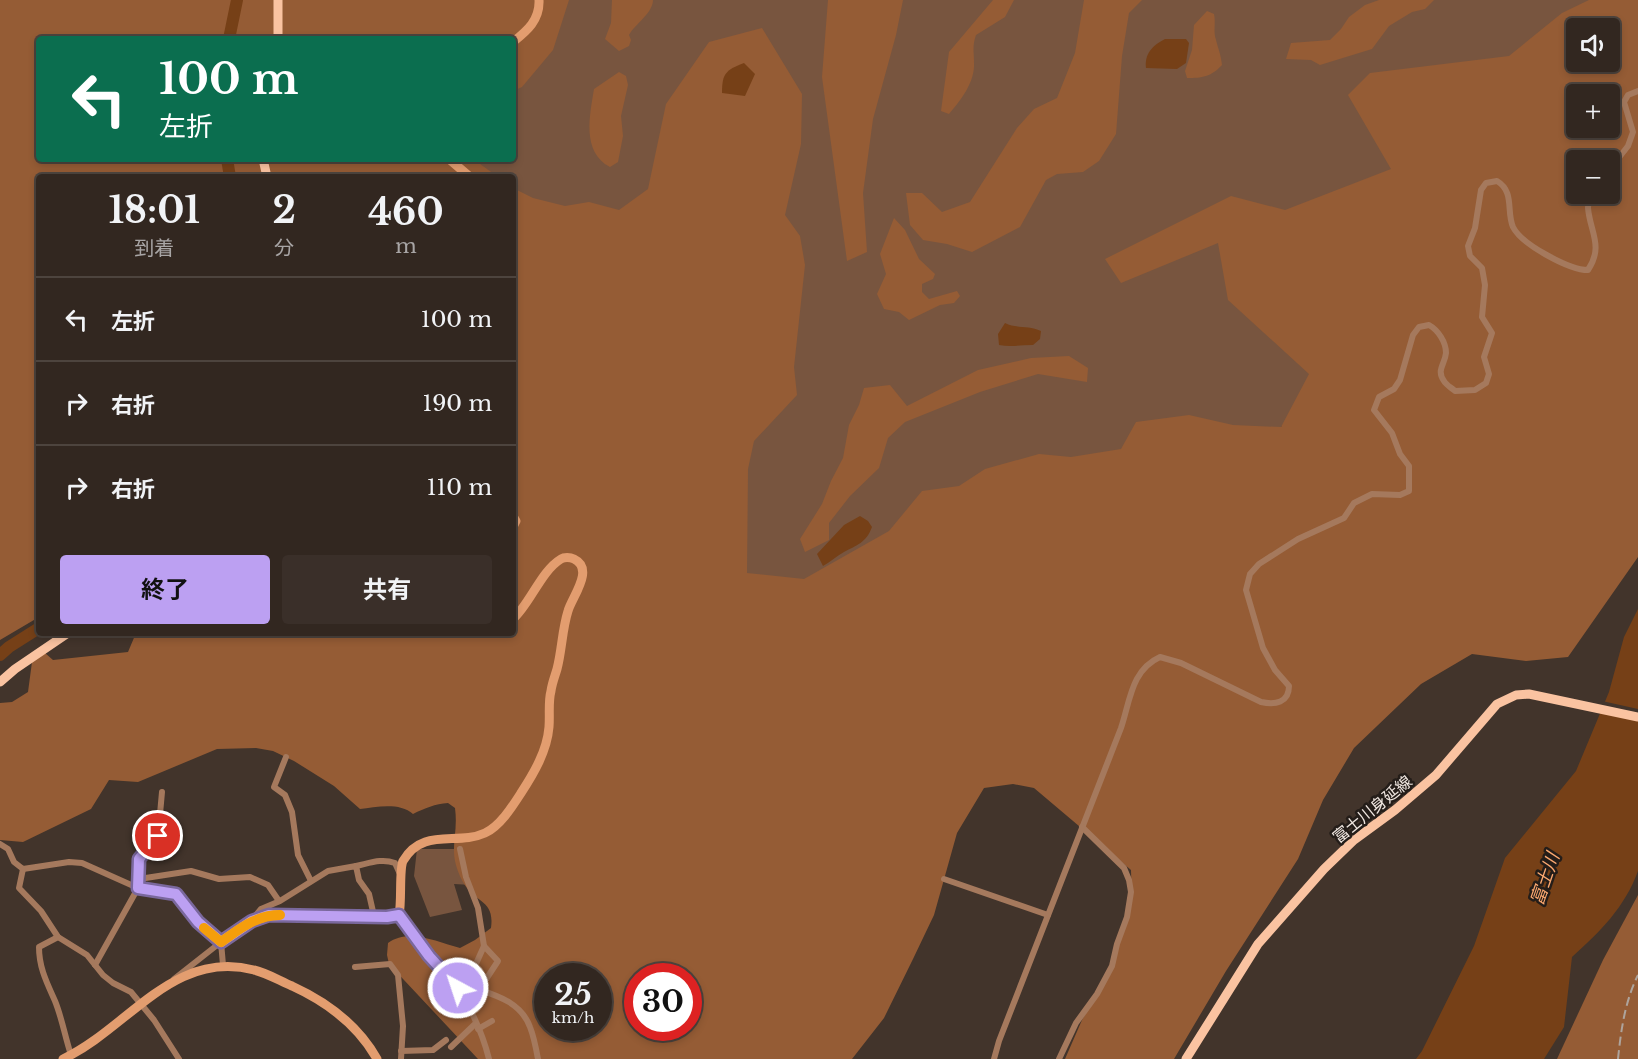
<!DOCTYPE html>
<html lang="ja">
<head>
<meta charset="utf-8">
<style>
	:root { --surface:#322720; --page:#3a2f29; --text:#f1f3f6; --muted:#a8a5a5; --line:#4d443e; --accent:#bca0f2 }
	body { margin:0; font-family:"Libre Baskerville","Noto Sans JP",serif; background:var(--page); color:var(--text); height:100vh; display:flex; flex-direction:column; font-size:22px; white-space:nowrap }
	* { box-sizing:border-box; margin:0 }
	p { font-size:20px; color:var(--muted) }
	.icon { flex:none; width:33px; height:33px; fill:none; stroke:currentColor; stroke-width:2; stroke-linecap:round; stroke-linejoin:round }
	.map { position:relative; flex:1; overflow:hidden }
	.side { position:absolute; left:36px; top:174px; width:480px; height:462px; display:flex; flex-direction:column; background:var(--surface); border-radius:6px; box-shadow:0 3px 9px #0003,0 0 0 2px var(--line) }
	.side>* { flex:none }
	.banner { position:absolute; left:36px; top:36px; width:480px; height:126px; border-radius:6px; box-shadow:0 3px 9px #0003,0 0 0 2px var(--line); background:#0b6e4f; color:#fff; overflow:hidden }
	.fabs { position:absolute; left:1566px; top:18px; display:grid; gap:12px }
	.fabs a { display:grid; place-items:center; width:54px; height:54px; border-radius:6px; background:var(--surface); box-shadow:0 3px 9px #0003,0 0 0 2px var(--line); font-size:30px }
	.speed { position:absolute; left:534px; top:963px; display:flex; gap:12px; font-size:30px; font-weight:700; text-align:center }
	.speed>* { display:grid; place-content:center; width:78px; height:78px; border-radius:50%; background:var(--surface); box-shadow:0 3px 9px #0003,0 0 0 2px var(--line); line-height:1 }
	.speed small { font-size:15px; font-weight:400 }
	.speed .limit { border:9px solid #d22; background:#fff; color:#111 }
	.pin { position:absolute; display:grid; place-items:center; width:51px; height:51px; color:#fff; margin:-26px; border:3px solid #fff; border-radius:50%; box-shadow:0 2px 6px #0007 }
	.me { position:absolute; width:66px; margin:-33px; rotate:320deg; stroke-linejoin:round; filter:drop-shadow(0 0 4px #0008) }
	.turn { display:flex; align-items:center; gap:21px; height:126px; padding:0 24px; font-size:27px }
	.turn .icon { width:78px; height:78px; stroke-width:2.5 }
	.turn b { display:block; font-size:42px; line-height:51px }
	.eta { display:flex; justify-content:space-evenly; align-items:center; height:102px; text-align:center }
	.eta b { font-size:36px; font-weight:700; line-height:42px }
	.button { display:flex; gap:12px; margin-top:auto; padding:12px 24px }
	.button a { flex:1; height:69px; border-radius:6px; background:var(--accent); color:#111; font-size:24px; font-weight:700; line-height:69px; text-align:center }
	.button a+a { background:var(--page); color:var(--text) }
	ul { padding:0; list-style:none }
	li { display:flex; align-items:center; gap:18px; height:84px; padding:0 24px; border-top:2px solid var(--line) }
	li div { flex:1 }
	li b { display:block; font-size:22px }
	li em { font-style:normal }
	.map>svg:first-child { display:block }
	.green { fill:#78553f }
	.forest { fill:#955c35; fill-rule:evenodd }
	.water { fill:#764017 }
	.pier { fill:#42342b }
	.lines { fill:none; stroke-linecap:round; stroke-linejoin:round }
	.river { stroke:#764017; stroke-width:12 }
	.street { stroke:#a5795d; stroke-width:6 }
	.secondary { stroke:#e39d6f; stroke-width:9 }
	.primary { stroke:#fac3a1; stroke-width:9 }
	.rail { stroke:#aea49c; stroke-width:2; stroke-dasharray:9 4.5; stroke-linecap:butt }
	.route-casing { stroke:#7a689d; stroke-width:15 }
	.route { stroke:#bca0f2; stroke-width:10 }
	.slow { stroke:#f59e0b; stroke-width:10 }
	.labels { text-anchor:middle; stroke-width:5; stroke-linejoin:round; paint-order:stroke }
	.street-label { font-size:16px; fill:#f0e7e1; stroke:#241d19 }
	.water-label { font-size:18px; font-style:italic; fill:#fba870; stroke:#241d19 }
</style>
</head>
<body>
<div class="map">
<svg width="1638" height="1059" viewBox="0 0 1638 1059">
	<rect width="100%" height="100%" fill="#42342b"/>
	<g class="green">
		<path d="M467,0h1171l-28,28h-34v34l-295,365 -529,189 -86,-364 -153,-20v-55h-54l-18,-18h72v-120z"/>
		<path d="M417,849h67l-12,36 -18,-1 8,26 -32,7 -16,-41z"/>
	</g>
	<g class="forest">
		<path d="M0,0h569l-16,50 -31,37 -9,4v-52h-474v120h430l7,2 22,16h-459v440l-39,23z"/>
		<path d="M612,0h41c0,13 -18,24 -24,35l2,5 -2,6 -10,5 -14,-12 6,-16z"/>
		<path d="M828,0h75l-7,35 -23,84 -10,74 4,59 -20,9 -25,-184z"/>
		<path d="M993,0h21l-9,17 -29,18c-4,11 -2,17 -2,28 1,19 -13,37 -25,51l-8,-3 8,-59z"/>
		<path d="M1084,0h58l-13,13 -7,43 -6,78 -17,27 -16,11 -26,2 -11,6 -26,47 -48,25 -25,-8 -24,-4 -13,-15 -4,-32h16l20,19 28,-10 47,-74 17,-19 23,-11 18,-45z"/>
		<path d="M1379,0h55l-9,9 -13,3 -23,14 -17,23 -52,16 -9,-5 -25,-1 5,-16 39,-3 11,-11 8,-12 16,-12z"/>
		<path d="M1589,0h49v557l-70,100 -42,4 -54,-7 -51,30 -67,64 -31,52 -25,59 -72,112 -52,88h-109l17,-39 30,-52 7,-29 13,-36 -1,-33 -97,-82 -21,-4 -29,4 -27,45 -23,82 -21,44 -29,59 -32,41h-374l-89,-95 -2,-9 1,-12c21,-15 49,-1 72,5l15,-8 16,-12c4,-29 -16,-24 -28,-46 -17,-31 -4,-44 -8,-74l-7,-5c-13,1 -23,5 -35,11 -13,-12 -37,-7 -53,-5l-26,-23 -40,-25 -21,-10 -17,-3 -39,1 -79,33 -29,-2 -18,29 -68,33 -23,-2v-137l12,-1 16,-10 4,-30 13,-9 8,7 75,-8 8,-19h377v-445l20,10 32,8 24,-4 30,8 29,-21 18,-85 43,-62 53,-14 40,66 -1,50 -16,71 15,21 5,29 -11,102 3,28 -43,46 -6,28 -1,104 57,6 85,-48 33,-40 37,-5 26,-17 54,-15 32,3 50,-8 15,-27 53,-7 44,10 48,2 28,-53 -81,-74 -10,-57 -97,40 -16,-24 126,-63 54,14 106,-41 -43,-74 22,-22 139,-17 53,-43zM1576,28h34v34h-34zM1576,94h34v34h-34zM1576,160h34v34h-34zM548,976h50v52h-50zM638,976h50v52h-50z"/>
		<path d="M1207,11l7,3c2,9 -1,17 2,26 2,8 5,15 6,25 -11,12 -20,13 -35,13l-2,-7 7,-21 2,-25z"/>
		<path d="M619,72l7,4 2,9 -7,31 2,20 -5,26 -8,5c-29,-15 -20,-53 -16,-78z"/>
		<path d="M894,218l11,12 14,29 16,15 -2,5 -11,5v8l7,7 28,-8 3,5 -6,7 -14,2 -31,15 -10,-8 -15,-3 -7,-15 9,-20 -6,-20z"/>
		<path d="M1069,356l19,12 -1,14 -49,-8 -58,18 -75,30 -17,16 -9,30 -29,28 -21,27v17l-24,12 -5,-13 22,-35 9,-23 12,-23 6,-33 10,-20 5,-17 26,-3 17,21 71,-36 53,-12z"/>
		<path d="M1638,895v164h-81l46,-99z"/>
	</g>
	<g class="water">
		<path d="M1165,39h21l3,4 -3,20 -9,6 -31,-1c-2,-14 7,-23 19,-29z"/>
		<path d="M744,63l11,11 -10,22 -23,-3c0,-20 4,-23 22,-30z"/>
		<path d="M1005,323c12,6 24,2 36,8l-1,8 -7,6c-12,0 -23,2 -34,0l-1,-11z"/>
		<path d="M860,516l8,5 4,6c-6,16 -15,18 -28,25 -7,4 -14,10 -21,14l-6,-12 27,-29z"/>
		<path d="M1638,609v262c-13,36 -38,61 -66,86l-8,70 -20,32h-128l6,-8 52,-105 31,-88 71,-87 33,-79 15,-55z"/>
	</g>
	<path class="pier" d="M1602,701l36,8v12l-41,-9z"/>
	<g class="lines">
		<g class="river">
			<path d="M229,39l8,-39"/>
			<path d="M227,159l3,18"/>
			<path d="M0,655l9,-8 30,-19"/>
		</g>
		<g class="street">
			<path d="M1610,169l18,-23 5,-14 -9,-30 4,-7 10,-4"/>
			<path d="M286,757l-12,30 11,8 7,17 6,43 13,26"/>
			<path d="M0,844l8,5 6,13 9,7 46,-7 13,1 56,25 38,6 22,29 23,19 2,23"/>
			<path d="M460,849l6,28 12,31 6,38 14,15 -19,29"/>
			<path d="M356,866c14,-3 26,-8 39,-3l5,11"/>
			<path d="M23,869l-4,19 22,23 17,26 29,18 16,20 10,8 18,9 23,28 25,39"/>
			<path d="M139,879l52,-8 28,8 31,-2 18,8 11,16"/>
			<path d="M944,879l104,36"/>
			<path d="M399,915c12,23 32,42 49,61 19,22 34,55 41,83"/>
			<path d="M252,920l9,-11 19,-8 48,-30 28,-5 3,14 10,14 5,22"/>
			<path d="M58,937l-19,10c0,21 8,36 16,54 7,17 10,36 16,54"/>
			<path d="M95,965l43,-77 1,-29 19,-23 4,-44"/>
			<path d="M355,967l35,-3 8,11 5,51 -2,33"/>
			<path d="M174,979l47,-37"/>
			<path d="M452,979c27,14 66,15 78,48 4,10 6,21 8,32"/>
			<path d="M466,986l18,-40"/>
			<path d="M478,1029l14,-8"/>
			<path d="M451,1047l24,-23"/>
			<path d="M401,1051l32,-1 13,-10"/>
			<path d="M994,1059l5,-18 122,-313c9,-26 10,-58 39,-71l21,6 80,39c14,3 28,1 28,-16l-14,-16 -12,-22 -17,-58 4,-16 9,-10 39,-25 46,-21 10,-15 18,-9 28,1 9,-4v-25l-9,-12 -8,-21 -18,-23 5,-13 15,-8 6,-9 13,-45 6,-8 10,-2c9,5 17,17 17,28 -1,11 -10,17 -2,28 2,4 8,7 11,10l20,-1 11,-7 3,-9 -5,-17 8,-24 -10,-16 3,-32 -3,-17 -12,-12 -2,-10 7,-18 6,-38 5,-7 11,-2c18,11 9,30 16,46 9,18 57,43 75,43 16,-24 2,-38 0,-62 0,-5 2,-10 3,-14"/>
			<path d="M1059,1059l17,-36 21,-29 15,-28 5,-22 10,-27 4,-25 -2,-12 -5,-12 -42,-41"/>
		</g>
		<g class="secondary">
			<path d="M513,42c14,-11 27,-22 26,-42"/>
			<path d="M449,159l21,18"/>
			<path d="M513,516l3,5 -3,6"/>
			<path d="M221,942l31,-21 17,-6 118,2 12,-2c3,-13 0,-46 4,-54 20,-34 54,-15 82,-28 15,-7 27,-26 36,-40 13,-20 26,-42 28,-66 1,-12 -1,-25 2,-36 1,-8 4,-15 6,-22 5,-19 5,-39 11,-58 4,-14 27,-42 6,-52 -4,-2 -10,-2 -13,0 -20,12 -31,45 -48,60"/>
			<path d="M63,1059c66,-31 110,-110 191,-89 13,3 26,11 38,16 35,16 66,39 85,73"/>
		</g>
		<g class="primary">
			<path d="M278,0v39"/>
			<path d="M263,159l4,18"/>
			<path d="M0,682l15,-13 53,-36"/>
			<path d="M1186,1059l72,-115 66,-75 30,-29 41,-30 41,-35 61,-71 19,-9 13,-1 109,23"/>
		</g>
		<path class="rail" d="M1618,1059c3,-29 7,-58 20,-84"/>
	</g>
	<g class="lines">
		<defs>
			<path id="route" d="M158,836l-19,23 -1,29 38,6 22,28 23,20 31,-21 17,-6 118,2 12,-2 30,41 29,32"/>
		</defs>
		<use href="#route" class="route-casing"/>
		<use href="#route" class="route"/>
		<path class="slow" d="M204,928l17,14c19,-13 35,-27 59,-27"/>
	</g>
	<g class="labels">
		<g class="street-label">
			<text transform="translate(1372 809) rotate(-39)" y="6">富士川身延線</text>
		</g>
		<g class="water-label">
			<text transform="translate(1545 879) rotate(-71)" y="6">富士川</text>
		</g>
	</g>
</svg>
<div class="fabs">
<a><svg class="icon" aria-label="sound" viewBox="0 0 24 24"><path d="M4 9h4l5-4v14l-5-4H4zM17 9q2 3 0 6"/></svg></a>
<a>+</a>
<a>−</a>
</div>
<div class="speed"><div>25<small>km/h</small></div><div class="limit">30</div></div>
<div class="pin" style="left:158px;top:836px;background:#d93025"><svg class="icon" aria-label="arrive" viewBox="0 0 24 24"><path d="M6 21V4h12l-3 4 3 4H6"/></svg></div>
<svg class="me" style="left:458px;top:988px" viewBox="-20 -20 40 40"><circle r="17" fill="#bca0f2" stroke="#fff" stroke-width="3"/><path d="M0-11L8 9 0 5-8 9z" fill="#fff"/></svg>
<div class="banner">
<div class="turn"><svg class="icon" aria-label="left" viewBox="0 0 24 24"><path d="M17 20v-9H6M10 6l-5 5 5 5"/></svg><div><b>100 m</b>左折</div></div>
</div>
<section class="side">
<div class="eta">
<div><b>18:01</b><p>到着</p></div>
<div><b>2</b><p>分</p></div>
<div><b>460</b><p>m</p></div>
</div>
<ul>
<li><svg class="icon" aria-label="left" viewBox="0 0 24 24"><path d="M17 20v-9H6M10 6l-5 5 5 5"/></svg><div><b>左折</b></div><em>100 m</em></li>
<li><svg class="icon" aria-label="right" viewBox="0 0 24 24"><path d="M7 20v-9h11M14 6l5 5-5 5"/></svg><div><b>右折</b></div><em>190 m</em></li>
<li><svg class="icon" aria-label="right" viewBox="0 0 24 24"><path d="M7 20v-9h11M14 6l5 5-5 5"/></svg><div><b>右折</b></div><em>110 m</em></li>
</ul>
<div class="button"><a>終了</a><a>共有</a></div>
</section>
</div>
</body>
</html>
